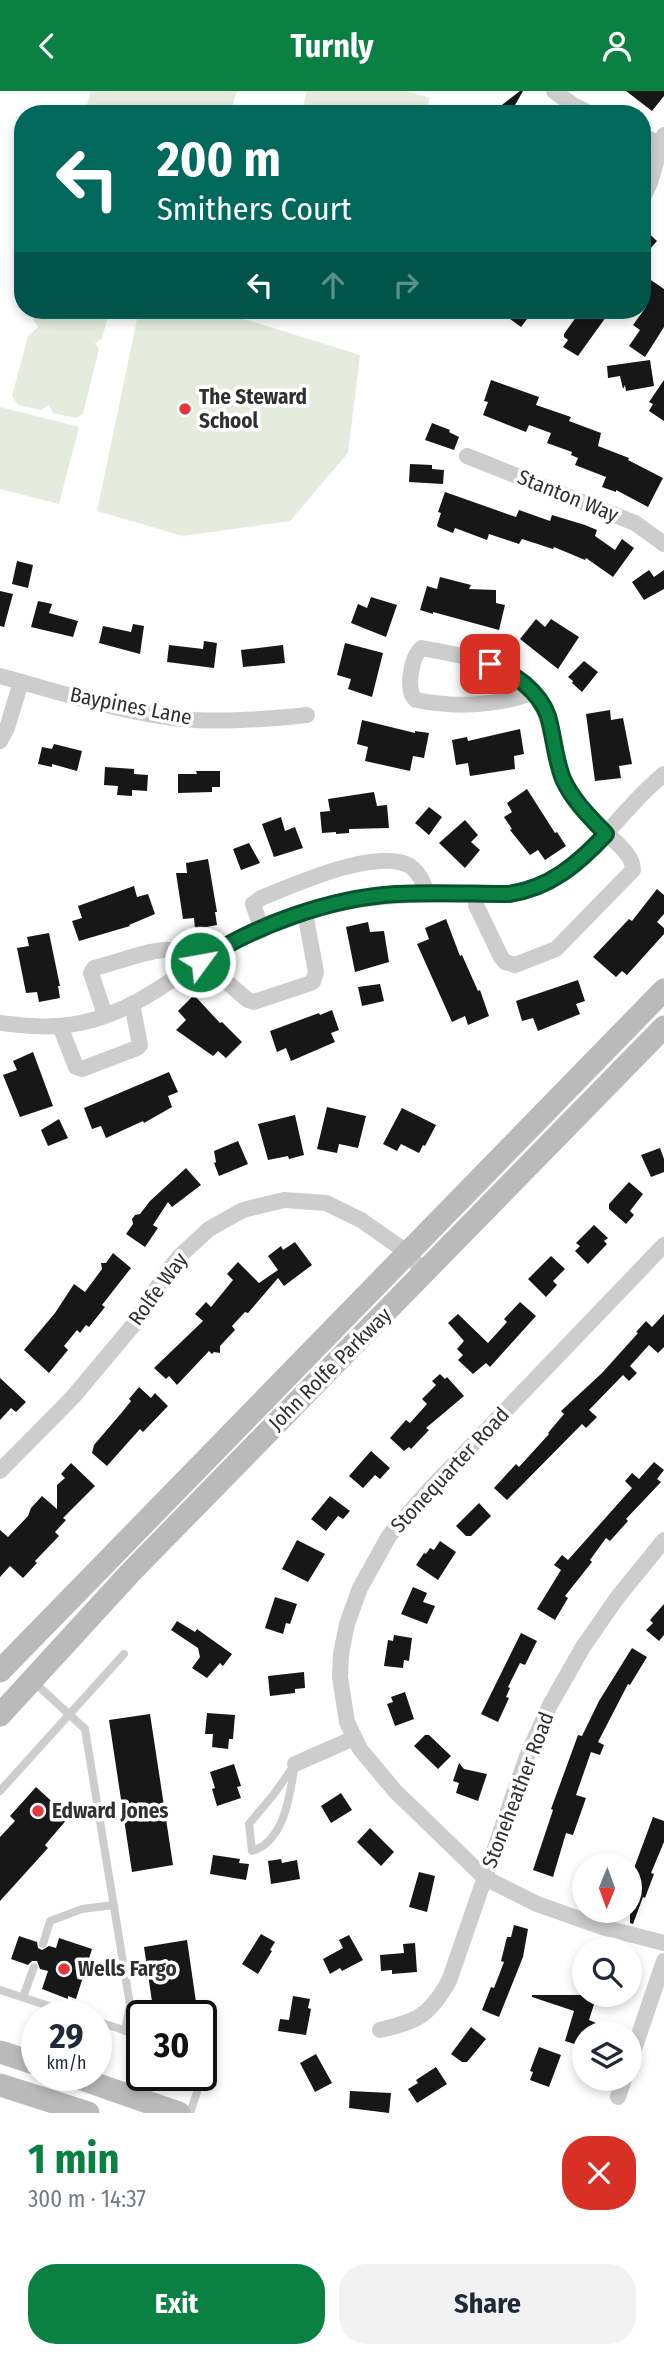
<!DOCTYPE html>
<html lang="en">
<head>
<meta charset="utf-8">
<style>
	:root { --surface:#fff; --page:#f2f2f3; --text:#1f2937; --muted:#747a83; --accent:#0b8043 }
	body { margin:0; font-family:"Fira Sans Condensed",sans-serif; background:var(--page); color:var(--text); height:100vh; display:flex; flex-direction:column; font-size:26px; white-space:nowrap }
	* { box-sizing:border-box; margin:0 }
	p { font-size:23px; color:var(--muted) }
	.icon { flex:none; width:38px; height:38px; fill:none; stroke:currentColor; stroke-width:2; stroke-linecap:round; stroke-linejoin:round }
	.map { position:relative; height:2022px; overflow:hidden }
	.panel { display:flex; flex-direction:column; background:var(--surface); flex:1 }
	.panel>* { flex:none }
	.banner { position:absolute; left:14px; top:14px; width:637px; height:214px; border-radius:28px; box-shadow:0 4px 10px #0003; background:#00695c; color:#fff; overflow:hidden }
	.needle { width:46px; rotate:181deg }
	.controls { position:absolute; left:572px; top:1762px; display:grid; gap:14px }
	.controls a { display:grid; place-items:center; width:70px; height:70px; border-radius:50%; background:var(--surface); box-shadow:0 4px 10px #0003; font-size:35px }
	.speed { position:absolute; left:21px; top:1909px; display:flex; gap:14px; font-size:35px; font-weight:700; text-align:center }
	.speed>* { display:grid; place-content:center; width:91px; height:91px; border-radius:50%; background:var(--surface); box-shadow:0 4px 10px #0003; line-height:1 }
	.speed small { font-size:18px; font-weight:400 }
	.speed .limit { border:4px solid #111; border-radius:10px; background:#fff; color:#111 }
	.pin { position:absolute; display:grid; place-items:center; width:60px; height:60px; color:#fff; margin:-30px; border-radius:14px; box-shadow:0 4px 10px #0006 }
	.me { position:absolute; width:77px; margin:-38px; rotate:58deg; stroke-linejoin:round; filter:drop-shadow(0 0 5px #0008) }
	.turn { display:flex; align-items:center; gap:24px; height:147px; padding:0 28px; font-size:32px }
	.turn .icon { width:91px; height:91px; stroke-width:2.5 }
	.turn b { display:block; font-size:49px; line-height:60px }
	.lanes { display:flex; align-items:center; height:66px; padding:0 28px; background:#0003; justify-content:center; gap:35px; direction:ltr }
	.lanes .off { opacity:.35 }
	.round { display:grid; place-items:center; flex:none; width:74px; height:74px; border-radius:28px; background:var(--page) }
	.headline { display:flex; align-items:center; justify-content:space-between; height:119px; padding:0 28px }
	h1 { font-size:42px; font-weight:700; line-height:52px; color:var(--accent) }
	.cta { display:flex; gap:14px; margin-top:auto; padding:14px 28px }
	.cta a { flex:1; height:80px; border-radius:28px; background:var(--accent); color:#fff; font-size:28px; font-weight:700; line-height:80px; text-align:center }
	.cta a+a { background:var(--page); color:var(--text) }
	header { display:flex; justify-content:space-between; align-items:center; height:91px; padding:0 28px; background:var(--accent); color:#fff; font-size:32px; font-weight:700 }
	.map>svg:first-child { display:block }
	.green { fill:#e5ecde }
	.building { fill:#171717 }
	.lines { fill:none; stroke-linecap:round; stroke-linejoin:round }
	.lane { stroke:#cdcdcd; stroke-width:8 }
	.street { stroke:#cdcdcd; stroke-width:16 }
	.secondary { stroke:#bababa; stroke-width:23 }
	.route-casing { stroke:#07532c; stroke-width:18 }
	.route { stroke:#0b8043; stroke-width:12 }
	.poi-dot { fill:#e1383b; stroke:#fff; stroke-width:2.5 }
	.labels { text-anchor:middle; stroke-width:7; stroke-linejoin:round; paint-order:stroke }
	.poi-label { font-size:21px; font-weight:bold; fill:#303030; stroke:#fff; text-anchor:start }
	.street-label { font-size:21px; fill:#303030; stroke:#fff }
</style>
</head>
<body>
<header><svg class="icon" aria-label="back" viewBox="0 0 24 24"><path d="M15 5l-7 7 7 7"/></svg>Turnly<svg class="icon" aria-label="person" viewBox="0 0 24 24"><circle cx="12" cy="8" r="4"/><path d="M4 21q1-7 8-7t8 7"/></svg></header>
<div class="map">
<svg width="664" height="2022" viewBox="0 0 664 2022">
	<rect width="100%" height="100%" fill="#fff"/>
	<g class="green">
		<path d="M91,0h146l-7,23h-146z"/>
		<path d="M307,0h100l23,7 -5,16h-124z"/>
		<path d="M36,219h74l-8,28 -7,5 4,6 -16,65 -7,4 -23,-5 -4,-8 -8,5 -23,-5 -6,-9 16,-60 10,-9 -5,-8z"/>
		<path d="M139,219h76l145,45 -12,98 -58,68 -107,15 -86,-25z"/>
		<path d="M0,316l79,20 -20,77 -59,-15z"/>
	</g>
	<g class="building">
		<path d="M520,0h3l-13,23h-20z"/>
		<path d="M626,0h38v5l-12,15z"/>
		<path d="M642,136l15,14 -15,17z"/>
		<path d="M642,183l22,15v38l-19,30 -16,-11 11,-16 -7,-5 13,-18 -3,-2 4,-6 -5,-3z"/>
		<path d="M498,219h36l-13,17z"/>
		<path d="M581,219h28l-5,6 2,1 -28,39 -15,-9 5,-7 -4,-3v-3z"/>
		<path d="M650,269l4,26 -28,5 -1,-6 -2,4 -3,-13 -12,2 -1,-12z"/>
		<path d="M491,289l48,17 -3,8 35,12 -2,4 32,12 -3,13 31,12 -1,2 35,18 -15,29 -32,-17v2l-14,-5 4,-10 -31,-12 3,-7 -7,-3 1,-3 -25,-9 4,-10 -22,-8 -3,7 -43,-17 5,-13 -4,-1z"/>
		<path d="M664,289v41l-15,-10 4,-7 -4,-2z"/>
		<path d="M432,332l18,7 -1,2 10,5 -5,13 -29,-10z"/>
		<path d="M410,373l22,1v4l12,1 -1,14 -34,-2z"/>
		<path d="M445,401l71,25 3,-7 31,11 2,-6 33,10 12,5 -2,6 20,14 7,-11 12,9 -21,29 -27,-19 -1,2 -31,-13 -1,2 -31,-10 -3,5 -30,-10 -2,6 -32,-12 -2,5 -15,-6 -1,-2 4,-12 -3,-1z"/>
		<path d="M17,470l16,4 -5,23 -16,-4z"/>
		<path d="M649,479l5,7 10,-7v19l-20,11 -12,-18z"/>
		<path d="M440,486l31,8 -2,4 27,1v13l9,2 -6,25 -66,-18v2l-13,-4 7,-24 10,3z"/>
		<path d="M0,500l13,3 -9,33 -4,-1z"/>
		<path d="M371,506l26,8 -11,32 -35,-14 7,-19 9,4z"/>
		<path d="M38,510l14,3 -3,9 29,8 -5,16 -42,-10z"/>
		<path d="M536,528l9,8 6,-8 28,18 -21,32 -38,-30z"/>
		<path d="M133,533l11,2 -4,28 -41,-11 4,-17 28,6z"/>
		<path d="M204,550l13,2 -3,25 -47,-6 2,-17 34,4z"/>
		<path d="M345,552l38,10 -11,44 -24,-8 3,-10 -14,-4z"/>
		<path d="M283,554l2,18 -42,4 -2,-17z"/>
		<path d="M584,570l14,11 -16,20 -10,-9 1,-2 -5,-4z"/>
		<path d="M610,619l1,10 12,-2 9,46 -13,2 2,12 -26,3 -9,-67z"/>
		<path d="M362,629l53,13v-2l14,2 -5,25 -11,-2 -3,15 -45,-10 3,-14 -11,-3z"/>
		<path d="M520,638l4,25 -10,2 1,13 -45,7 -2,-13 -12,2 -4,-25 15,-3 1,4z"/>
		<path d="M54,653l28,7 -5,20 -25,-7v3l-14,-3 4,-17 10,2z"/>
		<path d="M105,676l29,2v5l14,1 -1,16 -15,-1v6l-15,-1 1,-9 -14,-1z"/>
		<path d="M196,680h24v16h-8v5l-34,1v-19h19z"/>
		<path d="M527,698l28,44 2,-1 9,14 -21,14 -7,-10 -8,5 -20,-25 2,-1 -8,-12 8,-5 -5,-9z"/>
		<path d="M374,701l3,14 10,-1 2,23 -40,1v4l-13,1v-2l-14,1 -2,-21 10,-1 -2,-12z"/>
		<path d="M429,716l13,10 -13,18 -14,-12z"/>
		<path d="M281,726l4,14 10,-4 8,21 -29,9 -12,-33z"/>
		<path d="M465,729l13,15 -7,7 9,8 -15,18 -26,-25z"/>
		<path d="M249,752l11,20 -19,7 -8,-21z"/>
		<path d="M208,768l9,53h-2l2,13 -22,4 -1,-11 -11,1 -7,-46h11l-1,-10z"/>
		<path d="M134,795l3,11 11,-3 7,20 -26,11 1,1 -51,15 -7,-20 10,-3 -4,-12z"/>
		<path d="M657,798l7,6v19l-7,8 7,6v6l-37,41 -5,-4 -6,6 -23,-20 36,-38 3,2z"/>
		<path d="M446,828l14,37 2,-1 16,36 2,-1 9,26 -21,9 -3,-9 -13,6 -35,-78 12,-5 -4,-11z"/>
		<path d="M368,831l2,10 14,-1 5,31 -34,10 -9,-45z"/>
		<path d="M49,842l11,53h-2l2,12 -21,4 -2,-10 -11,1 -9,-45 12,-2 -2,-9z"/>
		<path d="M578,889l7,21 -9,3 4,10 -42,17 -5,-13 -11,3 -6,-20z"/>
		<path d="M380,893l4,17 -22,5 -4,-19z"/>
		<path d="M194,904l26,28 2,-1 20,20 -16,16 -8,-7 -5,5 -37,-26 10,-10 -8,-9z"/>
		<path d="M332,919l7,20 -8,3 4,9 -44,19 -5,-13 -9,4 -7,-21 49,-18 1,2z"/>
		<path d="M33,961l20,54 -33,11 -17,-42 14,-5 -4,-9z"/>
		<path d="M169,981l9,20 -10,4 4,11 -28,16 -1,-2 -37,17 -5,-12 -9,3 -8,-21z"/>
		<path d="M327,1016l39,9 -8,32 -19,-4 -2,9 -20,-4z"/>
		<path d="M402,1017l34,17 -11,21 -2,-1 -4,8 -18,-9 -4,7 -14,-7z"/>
		<path d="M295,1024l9,40 -15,4 -1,-3 -20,4 -10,-36z"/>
		<path d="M59,1028l9,19 -20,8 -7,-16z"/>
		<path d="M238,1050l10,23 -29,12 -5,-13 2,-1 -2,-11z"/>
		<path d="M660,1057l4,11v13l-13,5 -10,-22z"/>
		<path d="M186,1077l15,17 -29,22 -4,-5 -15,23 5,3 -13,19 -19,-13 7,-10 -1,-5 3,-4 5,-1 10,-13z"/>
		<path d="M629,1091l14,12 -13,17 4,4 -8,9 -17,-15v-5z"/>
		<path d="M594,1134l14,13 -4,3 3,3 -19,20 -13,-13 5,-5 -4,-3z"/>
		<path d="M295,1151l17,23 -28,21 -6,-8 -30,35 -3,-1 -13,14 3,4 -15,16v7l-6,-1 -2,2 -3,-3 -32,34 -8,-9 -3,3 -12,-11 49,-47 -8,-7 11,-12 5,5 22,-27 -6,-6 11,-12 21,21 19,-13 -10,-14 13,-10 2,4z"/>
		<path d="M113,1162l18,15 -29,37 3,2 -16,20 -3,-2 -6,8 -3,-3 -13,16 4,4 -19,23 -25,-23 31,-37 19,-29 11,8 17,-23 -1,-6h5z"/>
		<path d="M551,1165l14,13 -12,12 4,4 -11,12 -18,-18z"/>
		<path d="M520,1211l16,14 -46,51 -4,-4 -13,11 -15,-14 5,-5 -6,-6 7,-8 -16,-18 10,-9 30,29 19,-21 -3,-3z"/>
		<path d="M664,1223v33l-6,6 -9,-8 -19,21 7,7 -8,8 -6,-6 -34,35 8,7 -11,11 -4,-4 -75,76 -13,-12 22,-24 3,3 30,-33 -1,-1 16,-19 -3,-3 41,-38 36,-40 -2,-1 10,-11 6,6z"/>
		<path d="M440,1283l5,5 2,-2 17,19 -38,32 3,2 -18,19 -2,-2 -5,4 -14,-13 16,-18 4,3 17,-19 -5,-5 14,-14 -4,-4z"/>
		<path d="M0,1287l26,24 -10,10 -5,-4 -11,12z"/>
		<path d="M139,1296l12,11 4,-5 13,13 -25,26 -3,-3 -33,37 -15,-13 2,-8 29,-34 8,-10 -2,-2z"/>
		<path d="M371,1360l19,17 -10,11 -5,-4 -12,13 -14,-12z"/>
		<path d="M654,1371l10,8 -7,9 4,3 -35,37 2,2 -18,20 -4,-3 -16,22 2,2 -27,34 3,2 -13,22 -18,-11 24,-39 -7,-5 8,-10 6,5 64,-72 -7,-7 7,-8 7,6z"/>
		<path d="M71,1372l24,23 -32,32 3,2 -11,12 4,4 -24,25 2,2 -14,15 -13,-12 -10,11v-47l8,7 20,-21 3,-8 11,-12 15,13v-24l8,-7 -4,-4z"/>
		<path d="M330,1405l20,15 -7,8 -5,-3 -12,15 -15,-12z"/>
		<path d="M479,1412l12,13 -20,20h-5l-10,-10z"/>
		<path d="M297,1449l28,14 -17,28 -26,-13z"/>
		<path d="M440,1450l16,11 -18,28 -22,-15 8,-12 2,1 4,-6 4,2z"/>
		<path d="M413,1496l14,6 -4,9 12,4 -8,18 -26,-10z"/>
		<path d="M275,1506l22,7 -7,20 -4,-1 -3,11 -18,-6z"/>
		<path d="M664,1513v31l-5,6 -13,-11 7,-7 -3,-3z"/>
		<path d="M177,1530l18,11 2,-3 35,25 -9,12 -3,-3 -13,15 -15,-10 8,-11 -2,-9 -27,-18z"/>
		<path d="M521,1542l16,8 -12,24 -5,-2 -12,24 2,1 -4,9 3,1 -11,24 -17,-8z"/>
		<path d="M394,1544l18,3 -3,23 -5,-1 -1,8 -19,-2 4,-26 5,1z"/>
		<path d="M632,1557l15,9 -17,28 -2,-1 -30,58 6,3 -4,10 -9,-3 -15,43 10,3 -13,37 -7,-2 -13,44 -20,-7 20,-60 -2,-1 27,-74 4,1 17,-35z"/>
		<path d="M304,1581l1,16 -10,1v4l-25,3 -2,-20z"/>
		<path d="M405,1601l9,27 -19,7 -8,-22 6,-2 -2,-5z"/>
		<path d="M207,1622l28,2 -2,24h-4l-1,10 -16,-2 1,-13h-8z"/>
		<path d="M150,1623l23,151 -41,7 -23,-152z"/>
		<path d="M425,1644h4l22,21 -13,13 -24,-23z"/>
		<path d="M459,1672l5,6 23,5 -9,27 -22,-8 3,-10 -6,-2z"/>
		<path d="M234,1673l7,22 -4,1 4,11 -24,8 -5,-17 3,-1 -5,-16z"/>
		<path d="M36,1696l33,30 -24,28 3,3 -48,53v-64l15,-16 -5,-5z"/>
		<path d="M341,1702l11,17 -21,13 -10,-17z"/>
		<path d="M653,1726l11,4v21l-13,31 3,1 -9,24 -2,-1 -10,27 -3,-1v-44z"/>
		<path d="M370,1737l24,24 -13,14 -24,-24z"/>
		<path d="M213,1764l27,4 -1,4 10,1 -3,16 -36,-6z"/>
		<path d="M281,1768l1,4 15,-3 3,19 -29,5 -3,-23z"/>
		<path d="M419,1781l16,4 -8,36 -18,-5z"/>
		<path d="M514,1834l14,4 -5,28 -24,60 -17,-7 9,-23 3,1 10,-26 -3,-1 6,-24h4z"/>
		<path d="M261,1843l14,8 -5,8 2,1 -14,23 -16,-10z"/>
		<path d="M349,1844l14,25 -21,11 -2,-3 -10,6 -7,-15 20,-11 -4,-8z"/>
		<path d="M19,1845l18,6 1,6 4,2 7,-4 7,2 3,-10 33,11 -16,50 -8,-3v3l-26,-10 6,-18 -8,-2 -3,-8h-5l-4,4 -17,-6z"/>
		<path d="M187,1849l10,69 -43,6 -10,-68z"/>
		<path d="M415,1852l2,29 -25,2v-4l-11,1 -1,-16 24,-2 -1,-9z"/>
		<path d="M532,1904h65l-8,25 7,3 -4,10h-8v14l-19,-6 9,-30 -42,-14z"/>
		<path d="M293,1905l17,3 -2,9 3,1 -5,26 -28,-4 2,-12 9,1z"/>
		<path d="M471,1936l15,12 -19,23h-5l-11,-8z"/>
		<path d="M539,1956l22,8 -12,32 -19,-7 3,-8 -3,-1z"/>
		<path d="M316,1963l16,29 -17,9 -15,-29z"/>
		<path d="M436,1976l11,17 -30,19 -9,-14 10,-6 -2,-3z"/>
		<path d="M350,2000l41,2 -2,20 -40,-5z"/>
	</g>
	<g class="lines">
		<g class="lane">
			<path d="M34,1591l51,47 45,276 -5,26"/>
			<path d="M295,1673c-5,30 -10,77 -43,87l-3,-27 25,-30z"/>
			<path d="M0,1700l124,-137"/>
			<path d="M43,1853l7,-23 32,-12 32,-4"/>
			<path d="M0,1899l80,26"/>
			<path d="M23,1906l11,-30"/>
			<path d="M96,1930l46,15"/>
			<path d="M190,2022l8,-24v-14"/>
		</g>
		<g class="street">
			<path d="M554,0l19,14 18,9"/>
			<path d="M642,45l19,8"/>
			<path d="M642,108l8,-16 14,-48"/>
			<path d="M467,365l168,67 29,21"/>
			<path d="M0,585c63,17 128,39 194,44 38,2 75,-1 113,-5"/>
			<path d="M0,650l7,-13 14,-46"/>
			<path d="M476,803v11l25,52 4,5 10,3 41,-16 77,-79c0,-18 -24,-32 -35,-45 -14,-14 -27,-28 -35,-47 -15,-37 -7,-66 -41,-96 -26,-23 -67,-27 -100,-34 -11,7 -17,44 -6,52 40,8 78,6 117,-7"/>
			<path d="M262,839l-9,-26 8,-6c33,-13 115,-51 149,-32 10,7 14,17 17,28"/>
			<path d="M105,924l-14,-42 3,-5c22,-5 47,-16 69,-18 32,-3 62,32 85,50l6,2 54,-18 5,-2 3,-10 -11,-59"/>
			<path d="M0,932c26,3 53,6 80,0 52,-10 96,-47 140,-75 12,-7 26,-11 39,-17 8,-4 16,-8 24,-12 74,-28 148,-25 226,-25 74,-12 102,-77 155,-120"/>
			<path d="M60,935l16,41 6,2 55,-21 3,-3 -8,-41"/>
			<path d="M664,1154l-235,245 -40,46 -29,52 -13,36 -6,30 -1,23 7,45 13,27 35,42 90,87 52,26 65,23 62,16"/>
			<path d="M0,1380l73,-74 62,-74 33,-53 14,-16 27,-25 34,-19 41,-10 42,3 35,17 47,33 16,20"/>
			<path d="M295,1673l59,-26"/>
			<path d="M380,1939c38,-9 49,-14 69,-49l78,-225 23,-51 33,-58 34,-49 47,-58"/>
			<path d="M630,1970l34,-100"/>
			<path d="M618,2006l6,-18"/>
		</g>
		<g class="secondary">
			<path d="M0,1580l664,-681"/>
			<path d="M0,1624l131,-143 533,-545"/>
			<path d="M0,1961l37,12"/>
			<path d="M70,1984l109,38"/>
			<path d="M0,1994l88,28"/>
		</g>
	</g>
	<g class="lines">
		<defs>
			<path id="route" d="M200,871c54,-37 131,-64 196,-68 38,-2 76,0 113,0 41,-6 69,-30 97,-60 -16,-17 -33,-33 -43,-55 -8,-20 -9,-42 -15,-63 -9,-25 -34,-43 -58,-52"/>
		</defs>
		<use href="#route" class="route-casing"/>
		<use href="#route" class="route"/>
	</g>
	<g class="poi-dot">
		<circle cx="185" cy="318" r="7"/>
		<circle cx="38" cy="1720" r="7"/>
		<circle cx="64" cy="1878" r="7"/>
	</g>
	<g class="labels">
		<g class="poi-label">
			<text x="199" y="313">The Steward<tspan x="199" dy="24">School</tspan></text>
			<text x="52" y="1727">Edward Jones</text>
			<text x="78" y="1885">Wells Fargo</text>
		</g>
		<g class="street-label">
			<text transform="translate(568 405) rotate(22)" y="7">Stanton Way</text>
			<text transform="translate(131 615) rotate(11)" y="7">Baypines Lane</text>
			<text transform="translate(158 1198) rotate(-54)" y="7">Rolfe Way</text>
			<text transform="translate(330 1278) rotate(-45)" y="7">John Rolfe Parkway</text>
			<text transform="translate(450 1379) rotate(-47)" y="7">Stonequarter Road</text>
			<text transform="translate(518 1699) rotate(-69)" y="7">Stoneheather Road</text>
		</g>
	</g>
</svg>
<div class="controls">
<a><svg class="needle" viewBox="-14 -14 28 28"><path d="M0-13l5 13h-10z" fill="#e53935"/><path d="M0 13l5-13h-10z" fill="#747a83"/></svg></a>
<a><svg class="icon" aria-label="search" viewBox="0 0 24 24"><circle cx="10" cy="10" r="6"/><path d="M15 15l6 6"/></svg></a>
<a><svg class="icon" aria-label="layers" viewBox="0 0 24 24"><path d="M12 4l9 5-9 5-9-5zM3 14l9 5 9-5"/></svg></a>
</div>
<div class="speed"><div>29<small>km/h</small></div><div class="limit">30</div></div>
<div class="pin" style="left:490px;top:573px;background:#d93025"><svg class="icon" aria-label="arrive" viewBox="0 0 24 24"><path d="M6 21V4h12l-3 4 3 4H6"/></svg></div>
<svg class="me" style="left:200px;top:871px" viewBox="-20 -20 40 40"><circle r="17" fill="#0b8043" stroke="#fff" stroke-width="3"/><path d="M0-11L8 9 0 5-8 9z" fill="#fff"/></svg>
<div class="banner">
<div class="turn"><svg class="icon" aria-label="left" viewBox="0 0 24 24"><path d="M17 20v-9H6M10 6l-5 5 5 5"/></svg><div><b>200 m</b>Smithers Court</div></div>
<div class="lanes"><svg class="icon" aria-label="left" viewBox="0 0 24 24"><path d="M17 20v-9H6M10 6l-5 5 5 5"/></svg><svg class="icon off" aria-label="ahead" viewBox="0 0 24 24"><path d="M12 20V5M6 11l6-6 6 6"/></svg><svg class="icon off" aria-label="right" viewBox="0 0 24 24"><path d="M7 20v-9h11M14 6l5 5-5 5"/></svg></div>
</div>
</div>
<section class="panel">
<div class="headline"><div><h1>1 min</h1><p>300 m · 14:37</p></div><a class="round" style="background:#d93025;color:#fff"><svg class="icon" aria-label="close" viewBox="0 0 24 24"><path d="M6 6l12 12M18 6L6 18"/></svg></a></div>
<div class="cta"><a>Exit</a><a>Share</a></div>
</section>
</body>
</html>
